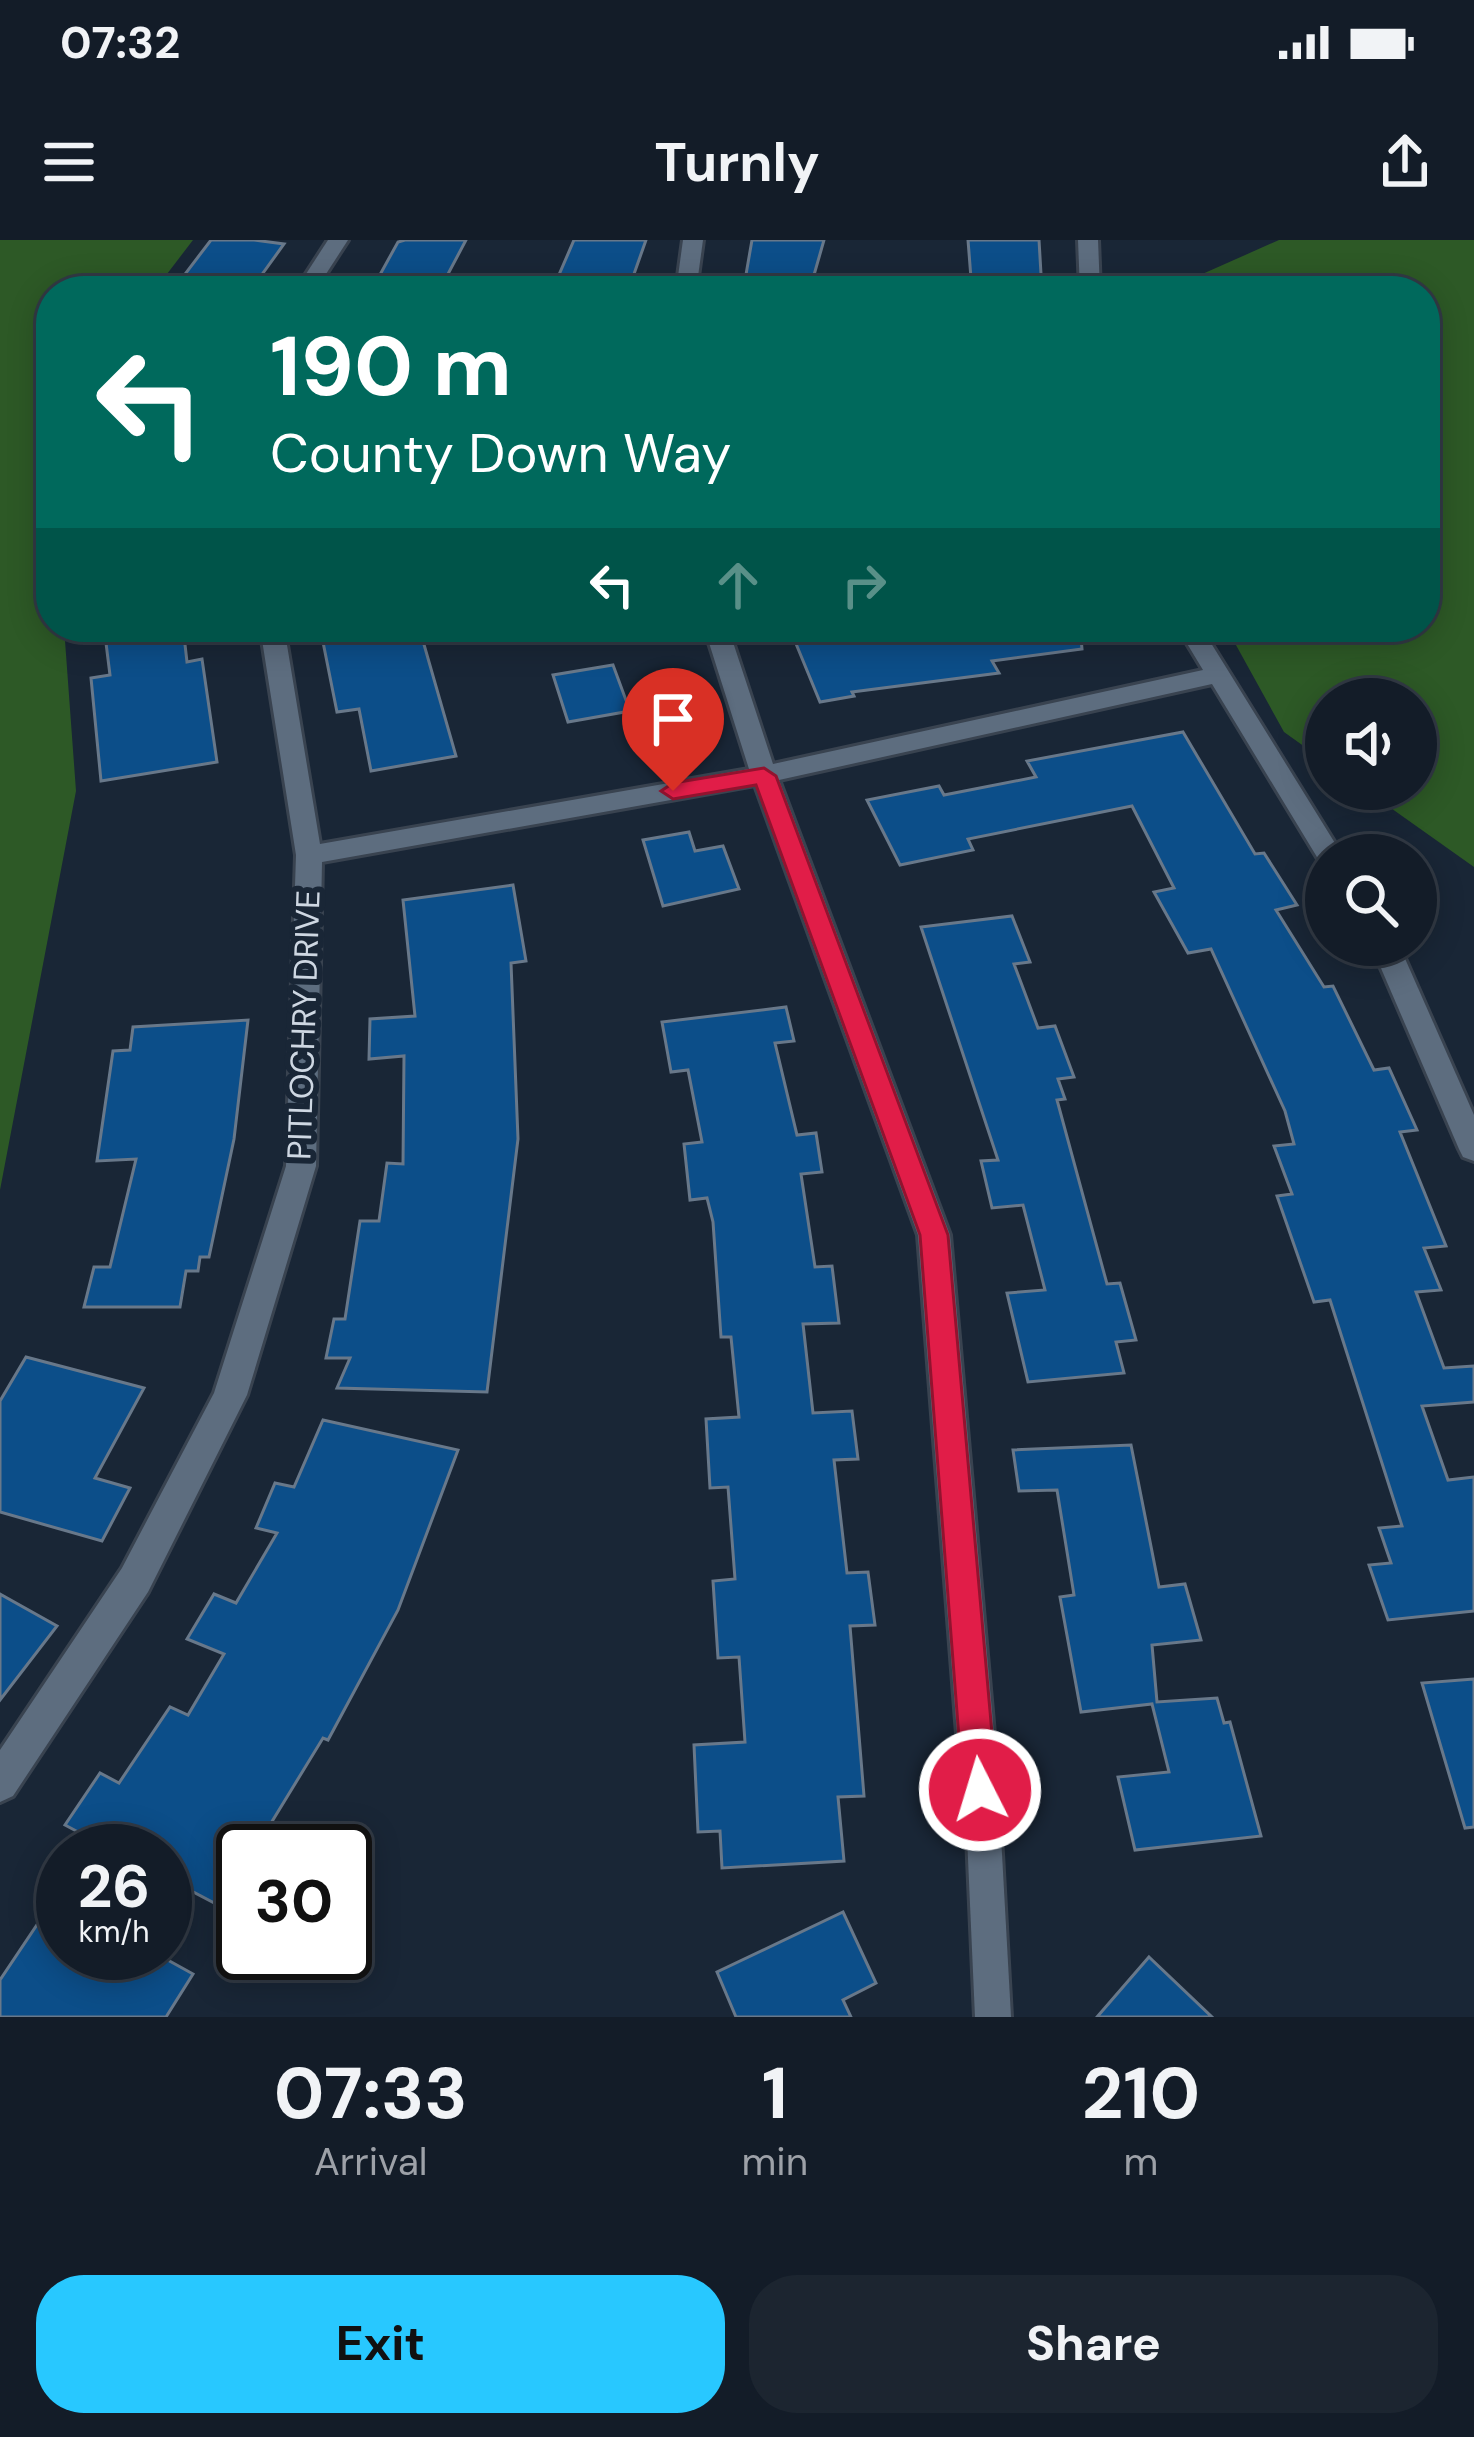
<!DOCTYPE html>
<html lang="en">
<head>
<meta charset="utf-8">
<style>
	:root { --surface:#131c28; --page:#1c2530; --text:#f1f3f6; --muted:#9da1a8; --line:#323a45; --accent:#28c8ff }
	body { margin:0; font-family:"DM Sans",sans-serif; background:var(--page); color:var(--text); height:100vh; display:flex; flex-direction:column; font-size:45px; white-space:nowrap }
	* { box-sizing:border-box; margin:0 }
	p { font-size:39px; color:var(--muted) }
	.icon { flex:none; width:66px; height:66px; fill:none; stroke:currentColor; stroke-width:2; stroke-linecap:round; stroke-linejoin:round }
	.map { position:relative; height:1777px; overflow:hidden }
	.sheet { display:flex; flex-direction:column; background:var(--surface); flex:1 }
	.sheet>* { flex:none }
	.guide { position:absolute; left:36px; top:36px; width:1404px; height:366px; border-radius:48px; box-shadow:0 6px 30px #0003,0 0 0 3px var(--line); background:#00695c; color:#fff; overflow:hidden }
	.buttons { position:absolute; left:1305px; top:438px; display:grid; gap:24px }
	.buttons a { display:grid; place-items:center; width:132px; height:132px; border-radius:50%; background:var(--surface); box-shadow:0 6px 30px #0003,0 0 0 3px var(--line); font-size:60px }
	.speed { position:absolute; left:36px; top:1584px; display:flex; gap:24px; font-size:60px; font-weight:700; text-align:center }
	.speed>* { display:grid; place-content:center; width:156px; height:156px; border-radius:50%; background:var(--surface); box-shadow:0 6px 30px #0003,0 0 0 3px var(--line); line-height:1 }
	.speed small { font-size:30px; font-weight:400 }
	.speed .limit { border:6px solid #111; border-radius:18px; background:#fff; color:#111 }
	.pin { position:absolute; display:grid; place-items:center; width:102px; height:102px; color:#fff; margin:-123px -51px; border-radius:50% 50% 50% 0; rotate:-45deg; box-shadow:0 0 12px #0007 }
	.pin .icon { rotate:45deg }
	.me { position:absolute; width:132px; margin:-66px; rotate:355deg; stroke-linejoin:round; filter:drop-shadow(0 0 9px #0008) }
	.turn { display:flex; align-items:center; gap:42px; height:252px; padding:0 36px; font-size:54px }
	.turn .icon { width:156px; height:156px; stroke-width:2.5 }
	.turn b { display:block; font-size:84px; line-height:102px }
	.lanes { display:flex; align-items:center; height:114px; padding:0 36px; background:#0003; justify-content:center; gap:60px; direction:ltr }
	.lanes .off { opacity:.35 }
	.eta { display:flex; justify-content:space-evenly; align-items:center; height:204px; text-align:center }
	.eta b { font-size:72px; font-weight:700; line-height:84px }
	.action { display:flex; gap:24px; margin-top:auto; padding:24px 36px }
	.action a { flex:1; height:138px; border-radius:48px; background:var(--accent); color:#111; font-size:48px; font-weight:700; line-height:138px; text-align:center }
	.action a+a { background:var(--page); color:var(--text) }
	.status { display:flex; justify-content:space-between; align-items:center; height:84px; padding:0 60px; background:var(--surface); direction:ltr }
	.status svg { height:33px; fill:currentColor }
	header { display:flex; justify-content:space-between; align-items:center; height:156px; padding:0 36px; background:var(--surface); font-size:54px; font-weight:700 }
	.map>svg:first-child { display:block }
	.green { fill:#2d5926 }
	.building { fill:#0c4e89; stroke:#68788a; stroke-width:3 }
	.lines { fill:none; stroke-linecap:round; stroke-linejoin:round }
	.lane-casing { stroke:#394350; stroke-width:6 }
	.street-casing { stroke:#394350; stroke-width:6 }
	.lane { fill:#5d6d7f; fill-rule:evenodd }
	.street { fill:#5d6d7f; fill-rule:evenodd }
	.route { fill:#e11d48; stroke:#92132f; stroke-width:3 }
	.labels { text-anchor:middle; stroke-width:12; stroke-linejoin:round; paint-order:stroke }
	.street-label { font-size:33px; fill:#ced7e2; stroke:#192636 }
</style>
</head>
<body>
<div class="status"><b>07:32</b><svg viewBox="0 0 49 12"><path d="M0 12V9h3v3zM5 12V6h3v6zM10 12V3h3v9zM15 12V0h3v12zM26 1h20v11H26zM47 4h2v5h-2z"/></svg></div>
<header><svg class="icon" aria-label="menu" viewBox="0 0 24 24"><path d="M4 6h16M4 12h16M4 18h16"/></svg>Turnly<svg class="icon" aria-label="share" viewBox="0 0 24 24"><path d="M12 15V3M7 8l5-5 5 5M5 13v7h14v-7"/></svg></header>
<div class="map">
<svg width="1474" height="1777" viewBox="0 0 1474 1777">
	<rect width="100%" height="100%" fill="#192636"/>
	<g class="green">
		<path d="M0,0h193l-39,51h-103v336h13l12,164 -76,399z"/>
		<path d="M1279,0h195v627l-110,-78h52v-90h-90v63l-42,-30 -58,-105h199v-336h-261z"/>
	</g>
	<g class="building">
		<path d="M211,0h43l30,4 -34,47 -71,-9z"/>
		<path d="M405,0h61l-27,51h-68l27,-49z"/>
		<path d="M574,0h72l-18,51h-76z"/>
		<path d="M752,0h72l-14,49 -66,-3z"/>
		<path d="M968,0h71l3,51h-70z"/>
		<path d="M104,387h79l4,35 15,-3 15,103 -116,19 -10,-103 19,-3z"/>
		<path d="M320,387h99l37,129 -85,15 -12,-62 -22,3z"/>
		<path d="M835,387h245l2,22 -90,12 7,12 -147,19 2,4 -34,6 -28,-68z"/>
		<path d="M613,425l17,46 -62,11 -15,-47z"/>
		<path d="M1183,492l72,122 9,-1 33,52 -21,5 48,77 9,-1 41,84 15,-2 28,62 -17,2 46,114 -22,2 17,42 -25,2 28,76 30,-2v36l-52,4 26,74 26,-3v134l-86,9 -19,-55 22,-2 -12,-35 23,-2 -72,-226 -16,2 -37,-106 15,-2 -18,-48 20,-2 -9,-33 -74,-162 -23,4 -34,-61 20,-4 -42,-82 -164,33 5,11 -73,15 -33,-65 72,-14 5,9 92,-18 -9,-16z"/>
		<path d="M689,592l6,19 28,-5 16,43 -76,17 -20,-66z"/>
		<path d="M513,645l13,76 -15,2 7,176 -31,253 -150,-4 13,-30h-24l8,-39h11l15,-98h19l8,-58 16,1 1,-108 -35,3 1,-40 45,-3 -12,-116z"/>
		<path d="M1012,676l18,46 -16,2 24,64 17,-2 19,51 -16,2 7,20 -8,1 50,184 13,-1 16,57 -20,2 8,31 -96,9 -21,-89 38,-3 -22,-85 -31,3 -11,-47 17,-1 -77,-233z"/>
		<path d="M786,767l8,34 -19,2 22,92 19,-2 6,39 -21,2 14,93 17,-1 7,57 -36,1 10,89 39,-2 6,48 -24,1 13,113 21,-1 7,53 -25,1 14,170 -26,1 6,64 -122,7 -2,-37 -22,1 -4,-87 51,-3 -6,-85 -21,1 -5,-77 22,-2 -7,-92 -18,1 -4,-69 33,-2 -8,-80h-10l-8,-115 -6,-24 -17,2 -6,-56 18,-2 -14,-72 -17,2 -9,-50z"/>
		<path d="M248,780l-14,119 -25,118h-9l-2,14h-12l-6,36h-96l10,-40h16l26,-108 -39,2 16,-110 17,-1 3,-23z"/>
		<path d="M26,1117l118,31 -49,90 35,10 -28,53 -102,-29v-111z"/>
		<path d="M323,1180l135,30 -60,160 -70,130 -5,-2 -69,113h-11v19l-23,36 -55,-29v-26h-51l-49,-26 35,-52 19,10 51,-76 18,8 36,-61 -37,-15 27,-45 22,9 41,-70 -21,-5 19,-45 19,4z"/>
		<path d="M1131,1205l28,142 26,-3 16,56 -49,5 5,57 60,-4 7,25 6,-1 31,114 -126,14 -17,-73 51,-5 -17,-68 -71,8 -21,-115 14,-2 -17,-105 -38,1 -6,-41z"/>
		<path d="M0,1354l57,32 -57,74z"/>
		<path d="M1474,1439v148l-9,1 -43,-145z"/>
		<path d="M63,1646v67h92l38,21 -27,43h-166v-37z"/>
		<path d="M843,1672l33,71 -33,17 8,17h-115l-19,-45z"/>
		<path d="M1149,1717l63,60h-115z"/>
	</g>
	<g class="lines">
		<defs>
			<path id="lane" d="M984,1579l12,5 5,12 10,181h-36l-8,-181 5,-12z"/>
			<g id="street">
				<path d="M328,0h20l-33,51h-20z"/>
				<path d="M683,0h20l-7,51h-20z"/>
				<path d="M1078,0h20l2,51h-20z"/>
				<path d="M260,387h24l36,217 429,-75 -45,-142h24l45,137 430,-94 -26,-43h24l137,221 4,7h-16v8l-6,-1 -108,-178 -433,96 171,455 53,601 -5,14 -14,5 -14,-5 -5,-14 -47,-601 -163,-450 -433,77 -6,304 -69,229 -99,197 -135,204 -13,6v-52l122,-182 92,-175 72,-227 10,-311z"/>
				<path d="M1371,705h28l75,170v46l-11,-4 -4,-8z"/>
			</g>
		</defs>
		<use href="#lane" class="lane-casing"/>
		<use href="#street" class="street-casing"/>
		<use href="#lane" class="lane"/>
		<use href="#street" class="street"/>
	</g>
	<path class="route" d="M764,528l12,8 172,459 49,555 -5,12 -12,5 -12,-5 -5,-12 -43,-555 -164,-450 -83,14 -12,-8 12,-8z"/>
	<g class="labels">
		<g class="street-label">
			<text transform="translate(303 785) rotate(-88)" y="12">PITLOCHRY DRIVE</text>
		</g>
	</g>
</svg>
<div class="buttons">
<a><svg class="icon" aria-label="sound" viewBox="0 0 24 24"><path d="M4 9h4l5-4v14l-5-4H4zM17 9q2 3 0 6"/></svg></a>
<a><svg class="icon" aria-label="search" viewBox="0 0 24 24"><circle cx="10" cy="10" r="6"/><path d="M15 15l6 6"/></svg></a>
</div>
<div class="speed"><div>26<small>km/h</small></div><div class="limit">30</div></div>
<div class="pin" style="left:673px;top:551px;background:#d93025"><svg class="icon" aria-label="arrive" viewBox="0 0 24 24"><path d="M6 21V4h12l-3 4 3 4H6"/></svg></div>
<svg class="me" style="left:980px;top:1550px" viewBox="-20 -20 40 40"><circle r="17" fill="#e11d48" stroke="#fff" stroke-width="3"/><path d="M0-11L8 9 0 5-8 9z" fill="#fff"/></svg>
<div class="guide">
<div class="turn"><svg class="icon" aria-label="left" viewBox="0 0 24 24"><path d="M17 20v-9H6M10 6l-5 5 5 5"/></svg><div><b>190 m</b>County Down Way</div></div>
<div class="lanes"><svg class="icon" aria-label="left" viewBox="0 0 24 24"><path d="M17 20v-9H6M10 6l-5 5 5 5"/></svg><svg class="icon off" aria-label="ahead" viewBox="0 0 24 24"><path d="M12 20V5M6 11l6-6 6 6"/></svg><svg class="icon off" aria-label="right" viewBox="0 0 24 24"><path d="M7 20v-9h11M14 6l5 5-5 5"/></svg></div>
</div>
</div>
<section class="sheet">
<div class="eta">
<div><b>07:33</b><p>Arrival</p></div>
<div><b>1</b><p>min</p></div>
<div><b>210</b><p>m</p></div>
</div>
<div class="action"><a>Exit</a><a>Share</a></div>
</section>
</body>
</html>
